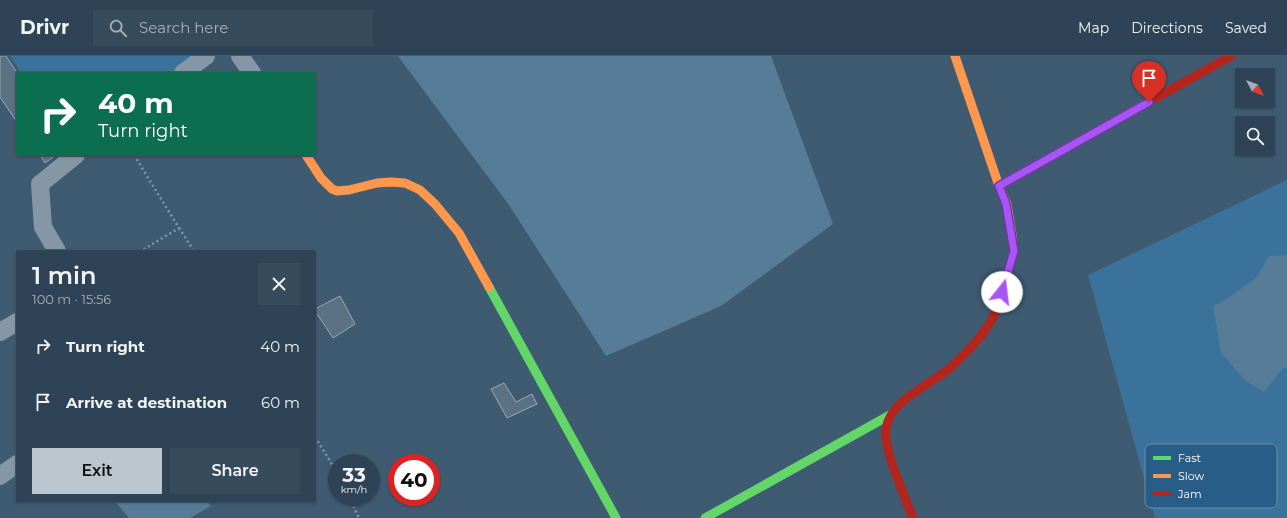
<!DOCTYPE html>
<html lang="en">
<head>
<meta charset="utf-8">
<style>
	:root { --surface:#2e4456; --page:#364b5c; --text:#f1f3f6; --muted:#a7b0b9; --line:#495c6c; --accent:#bbc6ce }
	body { margin:0; font-family:Montserrat,sans-serif; background:var(--page); color:var(--text); height:100vh; display:flex; flex-direction:column; font-size:15px; white-space:nowrap }
	* { box-sizing:border-box; margin:0 }
	p { font-size:13px; color:var(--muted) }
	.icon { flex:none; width:22px; height:22px; fill:none; stroke:currentColor; stroke-width:2; stroke-linecap:round; stroke-linejoin:round }
	.map { position:relative; flex:1; overflow:hidden }
	.details { position:absolute; left:16px; top:194px; width:300px; height:252px; display:flex; flex-direction:column; background:var(--surface); border-radius:0px; box-shadow:0 1px 3px #0004,0 0 0 1px var(--line) }
	.details>* { flex:none }
	.banner { position:absolute; left:16px; top:16px; width:300px; height:84px; border-radius:0px; box-shadow:0 1px 3px #0004,0 0 0 1px var(--line); background:#0b6e4f; color:#fff; overflow:hidden }
	.needle { width:26px; rotate:131deg }
	.fabs { position:absolute; left:1235px; top:12px; display:grid; gap:8px }
	.fabs a { display:grid; place-items:center; width:40px; height:40px; border-radius:0px; background:var(--surface); box-shadow:0 1px 3px #0004,0 0 0 1px var(--line); font-size:20px }
	.speed { position:absolute; left:328px; top:398px; display:flex; gap:8px; font-size:20px; font-weight:700; text-align:center }
	.speed>* { display:grid; place-content:center; width:52px; height:52px; border-radius:50%; background:var(--surface); box-shadow:0 1px 3px #0004,0 0 0 1px var(--line); line-height:1 }
	.speed small { font-size:10px; font-weight:400 }
	.speed .limit { border:6px solid #d22; background:#fff; color:#111 }
	.pin { position:absolute; display:grid; place-items:center; width:34px; height:34px; color:#fff; margin:-41px -17px; border-radius:50% 50% 50% 0; rotate:-45deg; box-shadow:0 0 4px #0007 }
	.pin .icon { rotate:45deg }
	.me { position:absolute; width:44px; margin:-22px; rotate:16deg; stroke-linejoin:round; filter:drop-shadow(0 0 3px #0008) }
	.turn { display:flex; align-items:center; gap:14px; height:84px; padding:0 16px; font-size:18px }
	.turn .icon { width:52px; height:52px; stroke-width:2.5 }
	.turn b { display:block; font-size:28px; line-height:34px }
	.round { display:grid; place-items:center; flex:none; width:42px; height:42px; border-radius:0px; background:var(--page) }
	.headline { display:flex; align-items:center; justify-content:space-between; height:68px; padding:0 16px }
	h1 { font-size:24px; font-weight:600; line-height:30px }
	.cta { display:flex; gap:8px; margin-top:auto; padding:8px 16px }
	.cta a { flex:1; height:46px; border-radius:0px; background:var(--accent); color:#111; font-size:16px; font-weight:600; line-height:46px; text-align:center }
	.cta a+a { background:var(--page); color:var(--text) }
	ul { padding:0; list-style:none }
	li { display:flex; align-items:center; gap:12px; height:56px; padding:0 16px }
	li div { flex:1 }
	li b { display:block; font-size:15px }
	li em { font-style:normal }
	header { display:flex; align-items:center; gap:24px; box-sizing:border-box; height:56px; padding:0 20px; background:var(--surface); border-bottom:1px solid var(--line) }
	header strong { font-size:19px }
	nav { display:flex; gap:22px; margin-inline-start:auto; font-size:14px }
	.search { width:280px; height:36px; background:var(--page); display:flex; align-items:center; gap:10px; box-sizing:border-box; padding:0 14px; border-radius:0px; color:var(--muted); font-size:15px }
	.map>svg:first-child { display:block }
	.green { fill:#3b729c }
	.water { fill:#577c97 }
	.building { fill:#5b7284; stroke:#98a9b6 }
	.lines { fill:none; stroke-linecap:round; stroke-linejoin:round }
	.path { stroke:#8597a7; stroke-width:2.5; stroke-dasharray:2 3; stroke-linecap:butt }
	.street { stroke:#8597a7; stroke-width:18 }
	.fast { stroke:#63d668; stroke-width:9 }
	.slow { stroke:#ff974d; stroke-width:9 }
	.jam { stroke:#b3261e; stroke-width:9 }
	.route-casing { stroke:#6d37a1; stroke-width:10 }
	.route { stroke:#a855f7; stroke-width:7 }
	.key { fill:#285d88; stroke:#688eac; stroke-width:1 }
	.key-label { font-size:11px; fill:#fff }
</style>
</head>
<body>
<header>
<strong>Drivr</strong>
<div class="search"><svg class="icon" aria-label="search" viewBox="0 0 24 24"><circle cx="10" cy="10" r="6"/><path d="M15 15l6 6"/></svg>Search here</div>
<nav><a>Map</a><a>Directions</a><a>Saved</a></nav>
</header>
<div class="map">
<svg width="1287" height="462" viewBox="0 0 1287 462">
	<rect width="100%" height="100%" fill="#3e5b72"/>
	<g class="green">
		<path d="M10,0h187l-24,17h-152z"/>
		<path d="M1287,124v338h-132l-67,-243z"/>
	</g>
	<g class="water">
		<path d="M398,0h373l62,168 -112,82 -115,50 -97,-151z"/>
		<path d="M1287,199v113h-4l-19,24 -18,-11 -25,-28 -8,-47 11,-5 33,-24 12,-21z"/>
		<path d="M115,445h91l5,5 -21,12h-61z"/>
	</g>
	<g class="building">
		<path d="M0,0h6l11,17v49l-17,-25z"/>
		<path d="M40,99h16l-11,8z"/>
		<path d="M340,240l15,28 -22,14 -18,-27v-2z"/>
		<path d="M504,327l12,19 16,-8 5,10 -30,14 -16,-29z"/>
	</g>
	<g class="lines">
		<g class="path">
			<path d="M134,99l45,73 -38,23"/>
			<path d="M179,172l15,23"/>
			<path d="M315,381l15,24 7,13"/>
			<path d="M349,441l10,21"/>
		</g>
		<g class="street">
			<path d="M240,0l12,17"/>
			<path d="M183,17l23,-17"/>
			<path d="M57,195l-14,-24 -3,-43 36,-29"/>
			<path d="M0,276l17,-10"/>
			<path d="M0,420l17,-12"/>
		</g>
		<g class="fast">
			<path d="M489,231l127,231"/>
			<path d="M705,462l185,-103"/>
		</g>
		<g class="slow">
			<path d="M955,0l44,130 8,18 6,37"/>
			<path d="M306,99l15,23 11,11 5,2 12,-1 28,-7 14,-1 14,1 15,7 15,14 24,29 30,54"/>
			<path d="M999,130l148,-83"/>
		</g>
		<g class="jam">
			<path d="M1147,47l84,-47"/>
			<path d="M913,462c-8,-21 -30,-69 -27,-89 4,-29 44,-44 64,-61 10,-9 28,-27 35,-38 17,-22 21,-53 29,-79l-1,-10"/>
		</g>
	</g>
	<g class="lines">
		<defs>
			<path id="route" d="M1002,236l12,-41 -8,-47 -7,-18 150,-84"/>
		</defs>
		<use href="#route" class="route-casing"/>
		<use href="#route" class="route"/>
	</g>
	<rect x="1145" y="388" width="132" height="64" rx="6" class="key"/>
	<rect x="1153" y="400" width="18" height="4" fill="#63d668"/>
	<rect x="1153" y="418" width="18" height="4" fill="#ff974d"/>
	<rect x="1153" y="436" width="18" height="4" fill="#b3261e"/>
	<g class="key-label">
		<text x="1178" y="406">Fast</text>
		<text x="1178" y="424">Slow</text>
		<text x="1178" y="442">Jam</text>
	</g>
</svg>
<div class="fabs">
<a><svg class="needle" viewBox="-14 -14 28 28"><path d="M0-13l5 13h-10z" fill="#e53935"/><path d="M0 13l5-13h-10z" fill="#a7b0b9"/></svg></a>
<a><svg class="icon" aria-label="search" viewBox="0 0 24 24"><circle cx="10" cy="10" r="6"/><path d="M15 15l6 6"/></svg></a>
</div>
<div class="speed"><div>33<small>km/h</small></div><div class="limit">40</div></div>
<div class="pin" style="left:1149px;top:46px;background:#d93025"><svg class="icon" aria-label="arrive" viewBox="0 0 24 24"><path d="M6 21V4h12l-3 4 3 4H6"/></svg></div>
<svg class="me" style="left:1002px;top:236px" viewBox="-20 -20 40 40"><circle r="19" fill="#fff"/><path d="M0-13L10 11 0 6-10 11z" fill="#a855f7"/></svg>
<div class="banner">
<div class="turn"><svg class="icon" aria-label="right" viewBox="0 0 24 24"><path d="M7 20v-9h11M14 6l5 5-5 5"/></svg><div><b>40 m</b>Turn right</div></div>
</div>
<section class="details">
<div class="headline"><div><h1>1 min</h1><p>100 m · 15:56</p></div><a class="round"><svg class="icon" aria-label="close" viewBox="0 0 24 24"><path d="M6 6l12 12M18 6L6 18"/></svg></a></div>
<ul>
<li><svg class="icon" aria-label="right" viewBox="0 0 24 24"><path d="M7 20v-9h11M14 6l5 5-5 5"/></svg><div><b>Turn right</b></div><em>40 m</em></li>
<li><svg class="icon" aria-label="arrive" viewBox="0 0 24 24"><path d="M6 21V4h12l-3 4 3 4H6"/></svg><div><b>Arrive at destination</b></div><em>60 m</em></li>
</ul>
<div class="cta"><a>Exit</a><a>Share</a></div>
</section>
</div>
</body>
</html>
